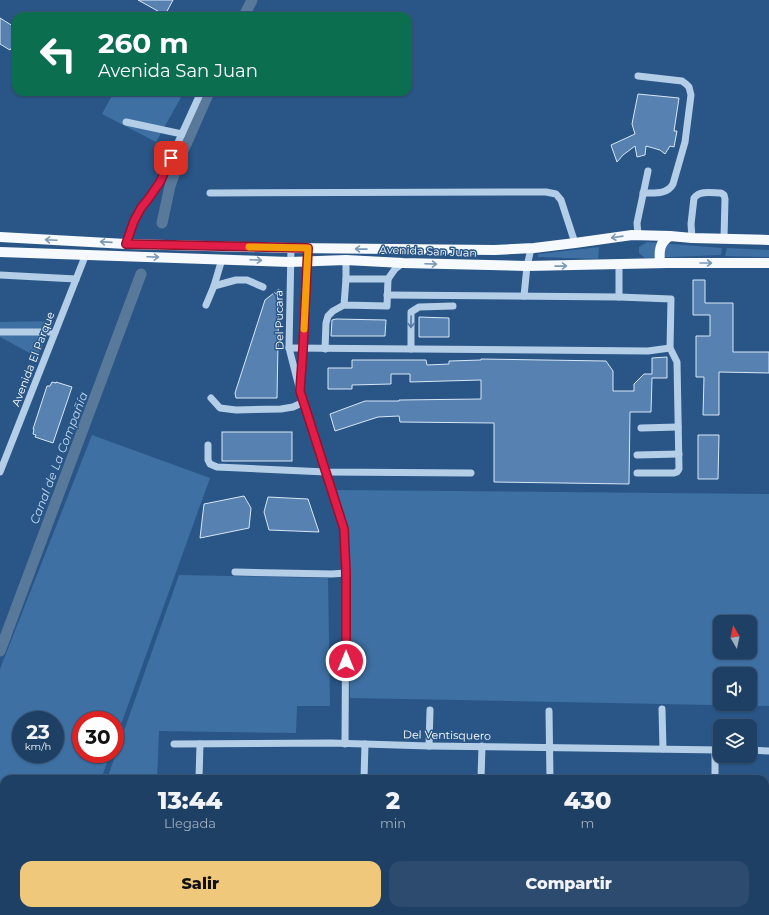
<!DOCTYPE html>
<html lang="es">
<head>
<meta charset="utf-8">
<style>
	:root { --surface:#1f4065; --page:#2c4b6e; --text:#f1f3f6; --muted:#a1afbf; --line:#3c5979; --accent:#efc87b }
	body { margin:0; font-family:Montserrat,sans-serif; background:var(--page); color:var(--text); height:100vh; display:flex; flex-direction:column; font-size:15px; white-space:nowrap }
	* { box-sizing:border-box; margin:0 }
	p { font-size:13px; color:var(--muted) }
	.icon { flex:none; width:22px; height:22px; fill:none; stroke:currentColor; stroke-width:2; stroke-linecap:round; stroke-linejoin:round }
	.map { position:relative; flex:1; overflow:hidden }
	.sheet { position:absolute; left:0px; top:775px; width:769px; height:140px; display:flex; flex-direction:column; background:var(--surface); border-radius:12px 12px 0 0; box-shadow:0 1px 3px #0004,0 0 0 1px var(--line) }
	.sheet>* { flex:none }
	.banner { position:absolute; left:12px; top:12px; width:400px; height:84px; border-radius:12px; box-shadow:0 1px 3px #0004,0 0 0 1px var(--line); background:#0b6e4f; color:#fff; overflow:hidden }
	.needle { width:26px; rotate:351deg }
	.fabs { position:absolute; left:713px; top:615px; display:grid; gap:8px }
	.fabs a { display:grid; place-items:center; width:44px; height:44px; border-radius:8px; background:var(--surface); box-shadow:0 1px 3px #0004,0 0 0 1px var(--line); font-size:20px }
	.speed { position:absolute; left:12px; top:711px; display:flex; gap:8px; font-size:20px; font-weight:700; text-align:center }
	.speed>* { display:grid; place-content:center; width:52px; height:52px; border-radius:50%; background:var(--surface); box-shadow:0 1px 3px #0004,0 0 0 1px var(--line); line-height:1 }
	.speed small { font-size:10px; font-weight:400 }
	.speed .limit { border:6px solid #d22; background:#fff; color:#111 }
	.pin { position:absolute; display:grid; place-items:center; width:34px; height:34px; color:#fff; margin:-17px; border-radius:8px; box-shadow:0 2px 6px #0006 }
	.me { position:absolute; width:44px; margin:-22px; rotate:0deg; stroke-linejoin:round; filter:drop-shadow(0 0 3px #0008) }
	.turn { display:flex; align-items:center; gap:14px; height:84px; padding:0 20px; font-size:18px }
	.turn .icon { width:52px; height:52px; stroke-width:2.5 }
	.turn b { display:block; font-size:28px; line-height:34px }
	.eta { display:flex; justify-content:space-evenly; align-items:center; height:68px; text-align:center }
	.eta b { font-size:24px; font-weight:800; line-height:28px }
	.button { display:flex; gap:8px; margin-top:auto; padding:8px 20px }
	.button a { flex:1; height:46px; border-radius:12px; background:var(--accent); color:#111; font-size:16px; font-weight:800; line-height:46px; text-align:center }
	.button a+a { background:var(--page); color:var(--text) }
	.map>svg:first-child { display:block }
	.green { fill:#3e70a3; fill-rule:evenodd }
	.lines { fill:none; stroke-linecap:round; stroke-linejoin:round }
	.canal { stroke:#59799a; stroke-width:11 }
	.building { fill:#5681b0; stroke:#d8e7f6 }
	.minor { stroke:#b5cee8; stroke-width:7 }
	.major { stroke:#f6fafe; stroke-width:10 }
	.oneway { stroke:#7b98b7 }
	.oneway2 { stroke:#537aa4 }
	.route-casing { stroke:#92132f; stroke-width:10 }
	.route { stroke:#e11d48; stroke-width:7 }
	.slow { stroke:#f59e0b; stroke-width:7 }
	.labels { text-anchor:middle; stroke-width:3; stroke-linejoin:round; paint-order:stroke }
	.street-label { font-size:11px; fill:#fff; stroke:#295687 }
	.water-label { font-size:12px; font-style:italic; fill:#c0d8ef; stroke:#295687 }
</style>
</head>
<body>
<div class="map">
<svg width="769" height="915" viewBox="0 0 769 915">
	<rect width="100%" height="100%" fill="#295687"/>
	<g class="green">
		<path d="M114,92h70l-28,50 -54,-28z"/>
		<path d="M647,242l75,6 -1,7 -76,3 -6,-5v-6z"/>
		<path d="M599,247l-1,12 -60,-2v-3z"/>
		<path d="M727,248l42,2v7l-44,-1z"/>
		<path d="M54,321l-17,36 -37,-20v-15z"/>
		<path d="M92,435l118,43 -95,263v-21h-34v34h29l-7,20 -3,5h-96v95h-4v-205zM21,720h34v34h-34z"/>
		<path d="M337,490l432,4v212l-419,-8 -2,-157zM720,622h30v30h-30zM720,674h30v30h-30z"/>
		<path d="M179,575l149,3 2,128h-33l-1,27 -137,-2 -2,48h-50z"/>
		<path d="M0,880h4v31h19l-2,4h-21z"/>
		<path d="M125,911h32v4h-33z"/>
	</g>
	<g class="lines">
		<g class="canal">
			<path d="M244,16l8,-16"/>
			<path d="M162,223l8,-37 9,-26 30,-68"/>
			<path d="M0,651l141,-377"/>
		</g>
	</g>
	<g class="building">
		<path d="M138,0h35l-8,15z"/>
		<path d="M0,18l16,10v13l-6,9 -10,-6z"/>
		<path d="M638,94l41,4 -5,33h3l-3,16 -4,-1 -5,8 -5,-4 -14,-4 -1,9 -8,2 -2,-11 -12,9 -6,7 -6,-17 24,-11 -3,-10z"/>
		<path d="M693,280h12v23h28v49h36v21l-50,-1v43h-16l1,-38h-8v-41h14v-21h-17z"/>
		<path d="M279,289l-2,109h-41l-1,-5 30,-93z"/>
		<path d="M419,317l30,1v19h-30z"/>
		<path d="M336,319l50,1 -1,16h-54l1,-16z"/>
		<path d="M667,357v21h-15l-1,34h-21l-1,72 -135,-2v-59l-94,-1 -1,-6 -21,1 -43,14 -5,-17 35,-13h34v-1l82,-1v-19l-71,2v-8h-19v10l-39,1v4h-24v-21h24v-8h74l1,5 22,-1v-3l32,-1v-1l125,2 7,10v20h21v-7l10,-10h8v-16z"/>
		<path d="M52,382l4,1v-1l16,5 -19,56 -18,-6 1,-2 -3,-1 1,-5h-1l14,-43h3z"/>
		<rect x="222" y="432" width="70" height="29"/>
		<path d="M698,435h21l-1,44h-20z"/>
		<path d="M244,496l7,12 -2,20 -49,10 4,-34z"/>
		<path d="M268,497l40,2 11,33 -50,-2 -5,-18z"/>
	</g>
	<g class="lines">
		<g class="minor">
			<path d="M638,76l44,5 4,3 3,3 2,8 -6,47 -12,42c-6,11 -19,9 -30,9"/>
			<path d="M126,122l56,12"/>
			<path d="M210,193l336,-1 10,2 5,6 14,43"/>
			<path d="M638,235l-1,-12 11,-52"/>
			<path d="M692,238l-1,-14 3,-26c6,-8 19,-5 27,-5l3,2 1,4 -1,39"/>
			<path d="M126,244l8,-23 7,-13 8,-10 11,-16 41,-90"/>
			<path d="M291,248l-2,100 11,43 44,138 2,44 -1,171"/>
			<path d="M346,260v19"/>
			<path d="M619,264v33"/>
			<path d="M0,275l76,4"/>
			<path d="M388,279l7,-10 8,-6"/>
			<path d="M214,286l22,-6h11l16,7"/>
			<path d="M387,295l232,2 52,2 -1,49 7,14 2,107 -2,3 -3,1h-37"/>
			<path d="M524,296l3,-30 4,-17 3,-1"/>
			<path d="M206,305l8,-19 8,-27"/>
			<path d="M0,332h55"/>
			<path d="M289,348l359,3 22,-3"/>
			<path d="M325,349l1,-26 2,-7 5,-5 11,-6 43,1 1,-27h-42l-2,26"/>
			<path d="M411,349v-37l8,-5 34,-1"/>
			<path d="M301,385l7,-137"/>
			<path d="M211,398l9,10 16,2 45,-1 12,-2 11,-5"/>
			<path d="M641,428l37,-1"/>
			<path d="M208,445v15l2,4 7,3 109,5 145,1"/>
			<path d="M637,455l42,-1"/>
			<path d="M0,472l86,-218"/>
			<path d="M235,572l97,2 14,-1"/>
			<path d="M662,709l1,40"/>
			<path d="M549,711l1,68"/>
			<path d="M174,744l157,-1 98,3 291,4"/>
			<path d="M429,746l1,-36"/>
			<path d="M750,750l19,1"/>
			<path d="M199,779l1,-35"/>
			<path d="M364,779l1,-35"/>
			<path d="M481,779l1,-33"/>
			<path d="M715,779v-29"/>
			<path d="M28,915l2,-4"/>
		</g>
		<g class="major">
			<path d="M0,237l126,7 165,4 204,2 39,-2 41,-5 57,-8 38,1 22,2 77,2"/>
			<path d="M0,252l290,10 56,-2 57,3 124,3 140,-3h102"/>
			<path d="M660,263c-1,-11 -1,-21 10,-27"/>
		</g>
	</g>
	<defs><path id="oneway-shaft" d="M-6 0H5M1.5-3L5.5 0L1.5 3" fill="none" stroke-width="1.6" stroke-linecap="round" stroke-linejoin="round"/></defs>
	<g class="oneway">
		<use href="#oneway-shaft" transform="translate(617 237) rotate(172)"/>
		<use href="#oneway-shaft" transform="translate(51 240) rotate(-177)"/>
		<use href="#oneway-shaft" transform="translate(106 242) rotate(-176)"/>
		<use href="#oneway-shaft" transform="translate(361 249) rotate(-179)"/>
		<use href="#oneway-shaft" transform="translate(153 257) rotate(2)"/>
		<use href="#oneway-shaft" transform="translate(256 260) rotate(3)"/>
		<use href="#oneway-shaft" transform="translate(706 263)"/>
		<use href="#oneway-shaft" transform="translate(431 264) rotate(2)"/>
		<use href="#oneway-shaft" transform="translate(561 266) rotate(-1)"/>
	</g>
	<use class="oneway2" href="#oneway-shaft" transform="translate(411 322) rotate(91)"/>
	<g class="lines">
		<defs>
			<path id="route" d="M171,158l-11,24 -11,16 -8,10 -7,13 -8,23 182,4 -5,101 -3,42 44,138 2,44v88"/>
		</defs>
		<use href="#route" class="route-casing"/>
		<use href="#route" class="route"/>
		<path class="slow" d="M249,247l59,1 -4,81"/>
	</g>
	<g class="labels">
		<g class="street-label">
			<text transform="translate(428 251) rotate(2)" y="4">Avenida San Juan</text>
			<text transform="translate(279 320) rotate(-91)" y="4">Del Pucará</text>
			<text transform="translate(33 359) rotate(-69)" y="4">Avenida El Parque</text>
			<text transform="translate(447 735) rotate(1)" y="4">Del Ventisquero</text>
		</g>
		<g class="water-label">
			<text transform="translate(59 458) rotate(-69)" y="4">Canal de La Compañía</text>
		</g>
	</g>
</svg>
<div class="fabs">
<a><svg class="needle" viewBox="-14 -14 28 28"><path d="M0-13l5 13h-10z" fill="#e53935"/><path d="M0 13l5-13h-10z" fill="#a1afbf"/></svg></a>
<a><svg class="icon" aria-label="sound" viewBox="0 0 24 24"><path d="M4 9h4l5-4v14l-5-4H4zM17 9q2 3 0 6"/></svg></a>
<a><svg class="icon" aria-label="layers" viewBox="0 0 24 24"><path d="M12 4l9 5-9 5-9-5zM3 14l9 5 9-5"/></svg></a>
</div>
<div class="speed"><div>23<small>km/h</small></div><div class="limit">30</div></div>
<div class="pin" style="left:171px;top:158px;background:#d93025"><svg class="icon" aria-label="arrive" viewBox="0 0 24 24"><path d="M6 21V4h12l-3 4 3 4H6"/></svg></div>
<svg class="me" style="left:346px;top:661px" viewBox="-20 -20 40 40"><circle r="17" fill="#e11d48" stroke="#fff" stroke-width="3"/><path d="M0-11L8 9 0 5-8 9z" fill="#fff"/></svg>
<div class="banner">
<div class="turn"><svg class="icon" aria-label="left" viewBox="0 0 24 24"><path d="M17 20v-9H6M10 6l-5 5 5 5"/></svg><div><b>260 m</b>Avenida San Juan</div></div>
</div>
<section class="sheet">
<div class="eta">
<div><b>13:44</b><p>Llegada</p></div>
<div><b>2</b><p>min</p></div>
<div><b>430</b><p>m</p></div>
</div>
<div class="button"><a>Salir</a><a>Compartir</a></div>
</section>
</div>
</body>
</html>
